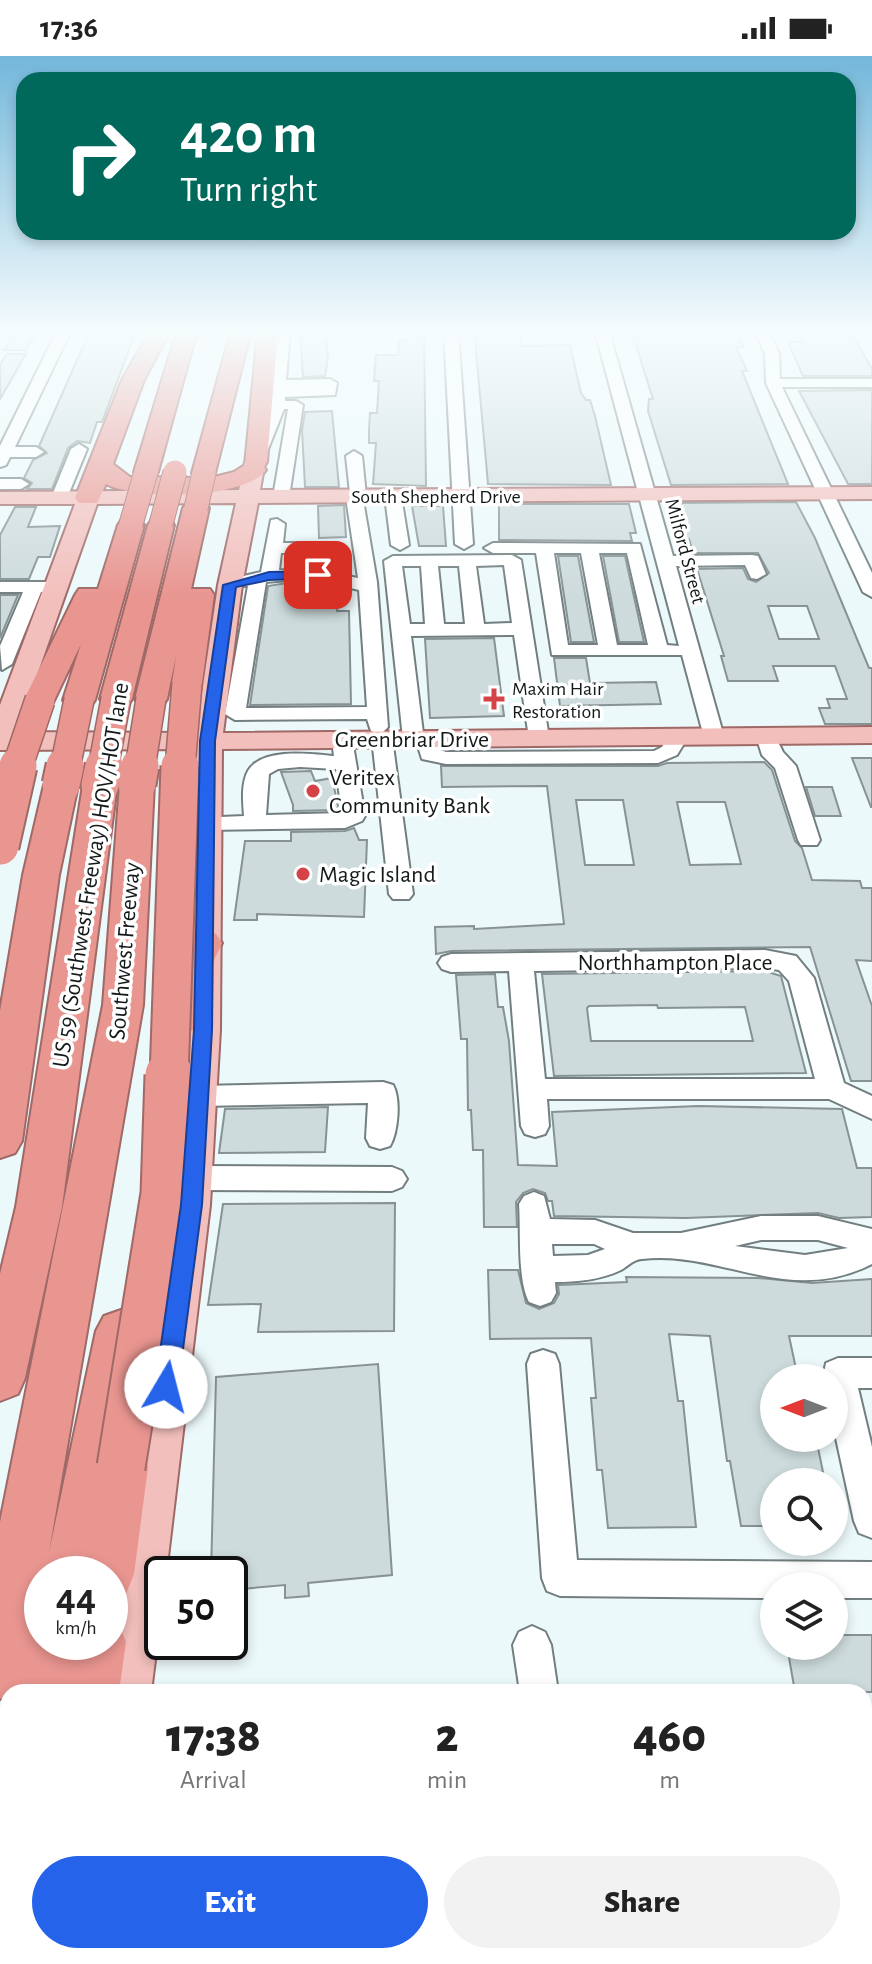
<!DOCTYPE html>
<html lang="en">
<head>
<meta charset="utf-8">
<style>
	:root { --surface:#fff; --page:#f2f2f2; --text:#222; --muted:#767676; --accent:#2563eb }
	body { margin:0; font-family:"Alegreya Sans",sans-serif; background:var(--page); color:var(--text); height:100vh; display:flex; flex-direction:column; font-size:30px; white-space:nowrap }
	* { box-sizing:border-box; margin:0 }
	p { font-size:26px; color:var(--muted) }
	.icon { flex:none; width:44px; height:44px; fill:none; stroke:currentColor; stroke-width:2; stroke-linecap:round; stroke-linejoin:round }
	.map { position:relative; flex:1; overflow:hidden }
	.panel { position:absolute; left:0px; top:1628px; width:872px; height:280px; display:flex; flex-direction:column; background:var(--surface); border-radius:24px 24px 0 0; box-shadow:0 4px 12px #0003 }
	.panel>* { flex:none }
	.guide { position:absolute; left:16px; top:16px; width:840px; height:168px; border-radius:24px; box-shadow:0 4px 12px #0003; background:#00695c; color:#fff; overflow:hidden }
	.needle { width:52px; rotate:270deg }
	.fabs { position:absolute; left:760px; top:1308px; display:grid; gap:16px }
	.fabs a { display:grid; place-items:center; width:88px; height:88px; border-radius:50%; background:var(--surface); box-shadow:0 4px 12px #0003; font-size:40px }
	.speed { position:absolute; left:24px; top:1500px; display:flex; gap:16px; font-size:40px; font-weight:700; text-align:center }
	.speed>* { display:grid; place-content:center; width:104px; height:104px; border-radius:50%; background:var(--surface); box-shadow:0 4px 12px #0003; line-height:1 }
	.speed small { font-size:20px; font-weight:400 }
	.speed .limit { border:4px solid #111; border-radius:12px; background:#fff; color:#111 }
	.pin { position:absolute; display:grid; place-items:center; width:68px; height:68px; color:#fff; margin:-34px; border-radius:16px; box-shadow:0 4px 12px #0006 }
	.me { position:absolute; width:88px; margin:-44px; rotate:8deg; stroke-linejoin:round; filter:drop-shadow(0 0 6px #0008) }
	.turn { display:flex; align-items:center; gap:28px; height:168px; padding:0 32px; font-size:36px }
	.turn .icon { width:104px; height:104px; stroke-width:2.5 }
	.turn b { display:block; font-size:56px; line-height:68px }
	.eta { display:flex; justify-content:space-evenly; align-items:center; height:136px; text-align:center }
	.eta b { font-size:48px; font-weight:800; line-height:56px }
	.action { display:flex; gap:16px; margin-top:auto; padding:16px 32px }
	.action a { flex:1; height:92px; border-radius:48px; background:var(--accent); color:#fff; font-size:32px; font-weight:800; line-height:92px; text-align:center }
	.action a+a { background:var(--page); color:var(--text) }
	.status { display:flex; justify-content:space-between; align-items:center; height:56px; padding:0 40px; background:var(--surface); direction:ltr }
	.status svg { height:22px; fill:currentColor }
	.map>svg:first-child { display:block }
	.building { fill:#cddbdc; stroke:#869294; stroke-width:2; fill-rule:evenodd }
	.lines { fill:none; stroke-linecap:round; stroke-linejoin:round }
	.minor-casing { stroke:#727e7f; stroke-width:4 }
	.major-casing { stroke:#9e6966; stroke-width:4 }
	.highway-casing { stroke:#9e6966; stroke-width:4 }
	.minor { fill:#fff; fill-rule:evenodd }
	.major { fill:#f2bfbc; fill-rule:evenodd }
	.highway { fill:#e99590; fill-rule:evenodd }
	.highway-bridge-far3-casing { stroke:#9e6966; stroke-width:25; stroke-linecap:butt }
	.highway-bridge-far2-casing { stroke:#9e6966; stroke-width:32; stroke-linecap:butt }
	.highway-bridge-far1-casing { stroke:#9e6966; stroke-width:41; stroke-linecap:butt }
	.highway-bridge-casing { stroke:#9e6966; stroke-width:51; stroke-linecap:butt }
	.highway-bridge-far3 { stroke:#e99590; stroke-width:23 }
	.highway-bridge-far2 { stroke:#e99590; stroke-width:29 }
	.highway-bridge-far1 { stroke:#e99590; stroke-width:37 }
	.highway-bridge { stroke:#e99590; stroke-width:47 }
	.route { fill:#2563eb; stroke:#184099; stroke-width:2 }
	.poi-dot { fill:#d34347; stroke:#fff; stroke-width:3 }
	.labels { text-anchor:middle; stroke-width:7; stroke-linejoin:round; paint-order:stroke }
	.far-street-label { font-size:20px; fill:#131818; stroke:#fff }
	.far-poi-label { font-size:20px; fill:#131818; stroke:#fff; text-anchor:start }
	.street-label { font-size:24px; fill:#131818; stroke:#fff }
	.poi-label { font-size:24px; fill:#131818; stroke:#fff; text-anchor:start }
</style>
</head>
<body>
<div class="status"><b>17:36</b><svg viewBox="0 0 49 12"><path d="M0 12V9h3v3zM5 12V6h3v6zM10 12V3h3v9zM15 12V0h3v12zM26 1h20v11H26zM47 4h2v5h-2z"/></svg></div>
<div class="map">
<svg width="872" height="1908" viewBox="0 0 872 1908">
	<rect width="100%" height="100%" fill="#ecf9fb"/>
	<g class="building">
		<path d="M16,275h21l-11,19h-22z"/>
		<path d="M90,275h46l-34,91h-5l-7,21 -13,-2 -9,7 -16,41h-25l5,-6 -8,-5 9,-18 14,-7 -8,-7z"/>
		<path d="M300,275h25l3,27 -3,18 -22,1z"/>
		<path d="M479,275l40,2 3,13 48,-1 11,48 5,7h4l5,16 16,69 -123,-1 -13,-145z"/>
		<path d="M678,275h59l7,16h-8l11,24h-5l46,113 -117,1 -23,-74 1,-12h4l-21,-66z"/>
		<path d="M797,275h53l22,38v7h-69l-15,-34h15z"/>
		<path d="M408,276h16l2,154 -53,-2 3,-41h-7v-13l1,-17h7l2,-32h-5l2,-26h22l1,-14 9,-2z"/>
		<path d="M7,298h19l-26,45v-35z"/>
		<path d="M872,334v94h-24l-49,-93z"/>
		<path d="M332,355l7,76h-34l-3,-57 3,-18z"/>
		<path d="M796,446l19,36 54,130h3v56h-47l-6,-16h11l-3,-9h20l-12,-33h-62l5,15h-50l-7,-25h3l-27,-87 46,-1 5,11 8,3 13,-9 -11,-20h-65l-4,-14h-12l-9,-33h9v-3zM768,550h39l12,33h-40z"/>
		<path d="M499,448h130l7,29h-6l2,8 -133,-1z"/>
		<path d="M344,449l2,32 -27,1 -1,-32z"/>
		<path d="M412,450h31l3,40h-27z"/>
		<path d="M15,451h21l-8,20 32,-1 -10,31h-12l-9,22h-29v-44z"/>
		<path d="M558,500h20l16,86h-23z"/>
		<path d="M603,500h22l19,86h-25z"/>
		<path d="M287,527l33,1 19,4 -2,23h12l2,93 -101,1 18,-119z"/>
		<path d="M0,539h18l-18,43z"/>
		<path d="M494,582l10,78 -74,2 -5,-79z"/>
		<path d="M554,602h32l4,25 66,-1 5,22 -101,2z"/>
		<path d="M852,702h20v49h-1z"/>
		<path d="M764,706l8,8 23,71 7,7 10,32 48,1 2,7h10v73l-16,-1 16,46v75h-21l-41,-134 -359,4 -15,3 -1,-27 39,-1v3l90,-5 -17,-138 -105,1 -1,-21h217l9,-3zM576,744h47l11,65h-49zM677,746h48l16,62 -51,1z"/>
		<path d="M311,715l4,10 17,-3 7,32 -46,1v-6l-12,-33z"/>
		<path d="M806,731h26l9,29h-26z"/>
		<path d="M354,772l5,12h8l-3,77 -107,-3v6h-23l11,-79h46v-9l54,-1z"/>
		<path d="M765,915l16,5 25,97 -252,3 -12,-102zM657,949l1,3 87,-1 8,34h-162l-4,-33 2,-2z"/>
		<path d="M495,918l3,33h5l6,34 9,124 39,1 -5,-54 146,-6 144,3 15,59h15v49l-33,1 -21,-5 -132,5 -132,-2 -2,-15h-4l-3,-8 -12,-4 -10,4 -7,9 1,25h-33l-1,-77h-10l-2,-40h-3l-1,-71h-6l-5,-64z"/>
		<path d="M328,1051l-3,45 -106,1 6,-44z"/>
		<path d="M395,1147l-1,128 -136,1 3,-28 -53,1 15,-101z"/>
		<path d="M488,1214h30l8,33 13,6 15,-6 5,-9 -1,-9 69,-3 -1,-5 132,1 54,5 60,-4v57h-83l9,42h-24v60h42l7,34h-4l2,10h-47v44h-33l-11,-65h-3l-17,-125 -41,-2 9,67h5l13,126 -88,1 -6,-58h-5l-6,-72h5l-5,-60 -101,1z"/>
		<path d="M378,1308l14,211 -84,8 1,13 -24,2v-13l-55,5v-16h-19l5,-197z"/>
		<path d="M834,1579h38v57h-77l-8,-46h47z"/>
	</g>
	<g class="lines">
		<defs>
			<g id="minor">
				<path d="M57,275h14l-56,116h21l8,5 -8,5h-26l-4,8 -6,2v-21z"/>
				<path d="M276,275h14l-4,49 44,-1 7,4 -2,12 -50,2v4h11l7,4 -14,92 -8,5 -8,-5 15,-88h-4l-21,53h-12l-2,-3 21,-50z"/>
				<path d="M444,275h14l15,213 -9,5 -9,-5z"/>
				<path d="M595,275h14l64,225 79,-1 6,1 8,18 -9,5 -6,-1 -6,-13 -69,1 48,171 -3,4 -7,2 -10,-6 -22,-82h-130l-16,-102h-43l-9,-5 9,-5 147,1 27,101 12,1zM554,497h27l17,92h-30zM599,497h28l21,92h-31z"/>
				<path d="M755,275h14l10,23 1,25h92v8h-90l90,186v24l-9,-5 -97,-209 -1,-29z"/>
				<path d="M79,388l8,5 -20,49 -8,5 -6,-2 -2,-3 20,-49z"/>
				<path d="M354,395l8,5 4,40 -3,4 14,82 11,145 -5,5 9,6 21,156 -4,5h-16l-4,-5 -17,-156 5,-5 -6,-2 -4,-12 -132,1 -10,-6 23,-128h-13l-3,-4 3,-4 26,-6 10,-52 6,-1 8,5 -2,19h30l9,5 -9,5h-32l-2,17 41,1 38,7 -12,-81 4,-4 -4,-37zM288,524l32,1 39,9 8,117 -121,1 20,-126z"/>
				<path d="M0,423h21l8,5 -8,5h-21z"/>
				<path d="M393,435l8,5 8,49 -9,5 -9,-5 -6,-49z"/>
				<path d="M512,499l9,5 28,178 -10,6 -10,-6 -15,-103 -103,1 12,97 11,1 6,16 6,2 208,-1 8,-4 9,-14 7,-2 10,6 -11,18 -19,8 -212,1 -24,-5 -5,-16 -11,-1 -3,-4 -19,-177 9,-5zM504,509l8,58 -28,1 -8,-58zM402,510h19l4,58h-15zM438,510h21l6,58h-21z"/>
				<path d="M0,526h48l9,5 -3,4 -13,1 -29,72 -10,6 -2,-24 23,-54h-23z"/>
				<path d="M766,674l7,2 10,20 13,14 24,74 -3,5h-16l-3,-5 -23,-72 -13,-13 -6,-19z"/>
				<path d="M342,677l10,6 13,77 -3,5 -17,7 -140,2 -8,-2 -3,-5 3,-5 47,-2c-1,-14 -3,-32 4,-45 14,-24 63,-17 86,-15l-2,-17zM300,711l36,2 6,44 -76,2 3,-41 9,-5z"/>
				<path d="M765,894l31,6 18,22 30,105 28,13v23l-43,-20h-282l2,27 -4,8 -10,3 -10,-3 -4,-8 -12,-155 -58,1 -9,-3 -4,-6 4,-6 9,-3zM765,912l14,2 10,11 26,98h-270l-11,-108z"/>
				<path d="M383,1026l10,3c8,14 5,47 -3,61l-10,3 -10,-3 -4,-8 2,-35 -169,3 -10,-3 -4,-7 4,-7 10,-3z"/>
				<path d="M193,1110l199,1 10,4 5,8 -5,8 -10,4 -199,-1 -10,-4 -5,-8 5,-8z"/>
				<path d="M534,1136l10,4 6,23 45,1 38,13h48l80,-17h57l54,13v35c-84,43 -151,-14 -230,-5 -8,0 -14,7 -21,11 -21,10 -43,12 -66,12l1,11 -5,9 -11,4 -11,-4c-12,-23 -8,-70 -10,-98l5,-8zM761,1184h57l30,8 -43,7 -70,-9zM552,1188h42l11,5 -17,6 -35,1z"/>
				<path d="M543,1294l12,4 4,10 18,196 295,2v36h-38v-12h-60v12l-214,-2 -13,-5 -5,-13 -15,-214 4,-10z"/>
				<path d="M838,1302h34v30h-14l14,59v91l-13,-5 -5,-12 -20,-92v-51h-11l3,-15z"/>
				<path d="M532,1570l13,6 6,13 7,47h-38l-7,-47 6,-13z"/>
				<path d="M178,1900h44l-1,8h-44z"/>
				<path d="M407,1900h44l1,8h-44z"/>
				<path d="M559,1900h44l1,8h-44z"/>
			</g>
			<g id="major">
				<path d="M255,400l10,6 -5,28 612,-3v12l-614,4 -16,82 -19,148 649,-6v16l-650,6 -2,281 -10,175 -44,369h-4v30l-11,88h-50l71,-487 14,-175 8,-281 -194,1v-45l75,-201h-75v-12l239,-2 6,-28zM236,447l-18,82 -22,148 -179,-1 80,-228z"/>
				<path d="M62,1900h56v8h-58z"/>
			</g>
			<g id="highway">
				<path d="M150,275h20l-26,49 -31,84 17,13h7l-3,-5 43,-141h20l-39,141 -4,5 41,1 -3,-5 39,-142h20l-37,146 20,-5 11,-7 13,-134h20l-11,131 -3,5 2,3c-21,30 -131,30 -160,14l-9,19h-18l-4,-5 47,-118z"/>
				<path d="M196,444l9,3 4,5 -18,81h19l4,6 -12,88 -4,7 -11,2 -11,-2 -4,-7 4,-27 -9,43 -5,7 -11,2 -11,-2 -5,-7 48,-191 4,-5z"/>
				<path d="M131,461l9,2 4,6 -49,175 -5,7 -11,2 -11,-2 -5,-7 18,-56 -30,63 -11,2 -11,-2 -5,-7 51,-105 4,-6h19l20,-64 4,-6z"/>
				<path d="M161,461l9,2 4,6 -42,174 -5,7 -11,2 -11,-2 -5,-7 48,-174 4,-6z"/>
				<path d="M137,718l12,3 5,7 -11,221 -94,547 47,-221 8,-15 17,-6 17,6 8,15 -21,113 15,5 8,18 -14,107 -8,20 -16,6v-26h-68l-5,51 5,-5v22h68v-24l8,3 8,21 -7,50 -99,-1 -12,1v4l-8,3v-177l103,-517 17,-221 5,-7z"/>
				<path d="M61,719l12,3 5,7 -19,90 -37,266 -7,12 -15,5v-147l23,-136 21,-90 5,-7z"/>
				<path d="M100,719l12,3 5,7 -55,422 -37,171 -7,16 -18,7v-127l16,-67 67,-422 5,-7z"/>
				<path d="M203,874l13,4 6,9 -15,32 -7,45 -6,10 -14,4 -14,-4 -6,-10 9,-45 21,-41z"/>
				<path d="M8,1802v84l-8,3v-83z"/>
				<path d="M15,1900h68l-1,8h-68z"/>
			</g>
		</defs>
		<use href="#minor" class="minor-casing"/>
		<use href="#major" class="major-casing"/>
		<use href="#highway" class="highway-casing"/>
		<use href="#minor" class="minor"/>
		<use href="#major" class="major"/>
		<use href="#highway" class="highway"/>
		<defs>
			<g id="highway-bridge-far3">
				<path d="M196,452l8,-35"/>
				<path d="M131,468l15,-52"/>
				<path d="M161,468l14,-52"/>
			</g>
			<g id="highway-bridge-far2">
				<path d="M17,712l23,-68"/>
				<path d="M65,712l14,-68"/>
				<path d="M103,712l13,-69"/>
				<path d="M140,712l11,-69"/>
				<path d="M180,712l7,-85"/>
			</g>
			<g id="highway-bridge-far1">
				<path d="M137,728l3,-18"/>
				<path d="M61,729l4,-19"/>
				<path d="M100,729l4,-19"/>
				<path d="M0,790l18,-80"/>
				<path d="M169,1021l11,-311"/>
			</g>
			<path id="highway-bridge" d="M121,1411l44,-273 4,-119"/>
		</defs>
		<use href="#highway-bridge-far3" class="highway-bridge-far3-casing"/>
		<use href="#highway-bridge-far2" class="highway-bridge-far2-casing"/>
		<use href="#highway-bridge-far1" class="highway-bridge-far1-casing"/>
		<use href="#highway-bridge" class="highway-bridge-casing"/>
		<use href="#highway-bridge-far3" class="highway-bridge-far3"/>
		<use href="#highway-bridge-far2" class="highway-bridge-far2"/>
		<use href="#highway-bridge-far1" class="highway-bridge-far1"/>
		<use href="#highway-bridge" class="highway-bridge"/>
	</g>
	<linearGradient id="sky" x2="0" y2="1"><stop stop-color="#73b7da"/><stop offset="0.51" stop-color="#f6fcfd"/><stop offset="1" stop-color="#f6fcfd" stop-opacity="0"/></linearGradient>
	<rect width="872" height="542" fill="url(#sky)"/>
	<path class="route" d="M318,515l4,2v5l-53,2 -33,7 -21,154 -3,289 -10,175 -24,182 -4,8 -8,3 -8,-3 -3,-8 26,-182 13,-175 6,-289 23,-156 46,-13z"/>
	<g class="poi-dot">
		<path d="M490 631h8v8h8v8h-8v8h-8v-8h-8v-8h8z"/>
		<circle cx="313" cy="735" r="8"/>
		<circle cx="303" cy="818" r="8"/>
	</g>
	<g class="labels">
		<g class="far-street-label">
			<text x="436" y="447">South Shepherd Drive</text>
			<text transform="translate(686 495) rotate(75)" y="7">Milford Street</text>
		</g>
		<g class="far-poi-label">
			<text x="512" y="639">Maxim Hair<tspan x="512" dy="23">Restoration</tspan></text>
		</g>
		<g class="street-label">
			<text x="412" y="691">Greenbriar Drive</text>
			<text transform="translate(90 819) rotate(-81)" y="8">US 59 (Southwest Freeway) HOV/HOT lane</text>
			<text transform="translate(124 895) rotate(-85)" y="8">Southwest Freeway</text>
			<text x="675" y="914">Northhampton Place</text>
		</g>
		<g class="poi-label">
			<text x="329" y="729">Veritex<tspan x="329" dy="28">Community Bank</tspan></text>
			<text x="319" y="826">Magic Island</text>
		</g>
	</g>
</svg>
<div class="fabs">
<a><svg class="needle" viewBox="-14 -14 28 28"><path d="M0-13l5 13h-10z" fill="#e53935"/><path d="M0 13l5-13h-10z" fill="#767676"/></svg></a>
<a><svg class="icon" aria-label="search" viewBox="0 0 24 24"><circle cx="10" cy="10" r="6"/><path d="M15 15l6 6"/></svg></a>
<a><svg class="icon" aria-label="layers" viewBox="0 0 24 24"><path d="M12 4l9 5-9 5-9-5zM3 14l9 5 9-5"/></svg></a>
</div>
<div class="speed"><div>44<small>km/h</small></div><div class="limit">50</div></div>
<div class="pin" style="left:318px;top:519px;background:#d93025"><svg class="icon" aria-label="arrive" viewBox="0 0 24 24"><path d="M6 21V4h12l-3 4 3 4H6"/></svg></div>
<svg class="me" style="left:166px;top:1331px" viewBox="-20 -20 40 40"><circle r="19" fill="#fff"/><path d="M0-13L10 11 0 6-10 11z" fill="#2563eb"/></svg>
<div class="guide">
<div class="turn"><svg class="icon" aria-label="right" viewBox="0 0 24 24"><path d="M7 20v-9h11M14 6l5 5-5 5"/></svg><div><b>420 m</b>Turn right</div></div>
</div>
<section class="panel">
<div class="eta">
<div><b>17:38</b><p>Arrival</p></div>
<div><b>2</b><p>min</p></div>
<div><b>460</b><p>m</p></div>
</div>
<div class="action"><a>Exit</a><a>Share</a></div>
</section>
</div>
</body>
</html>
